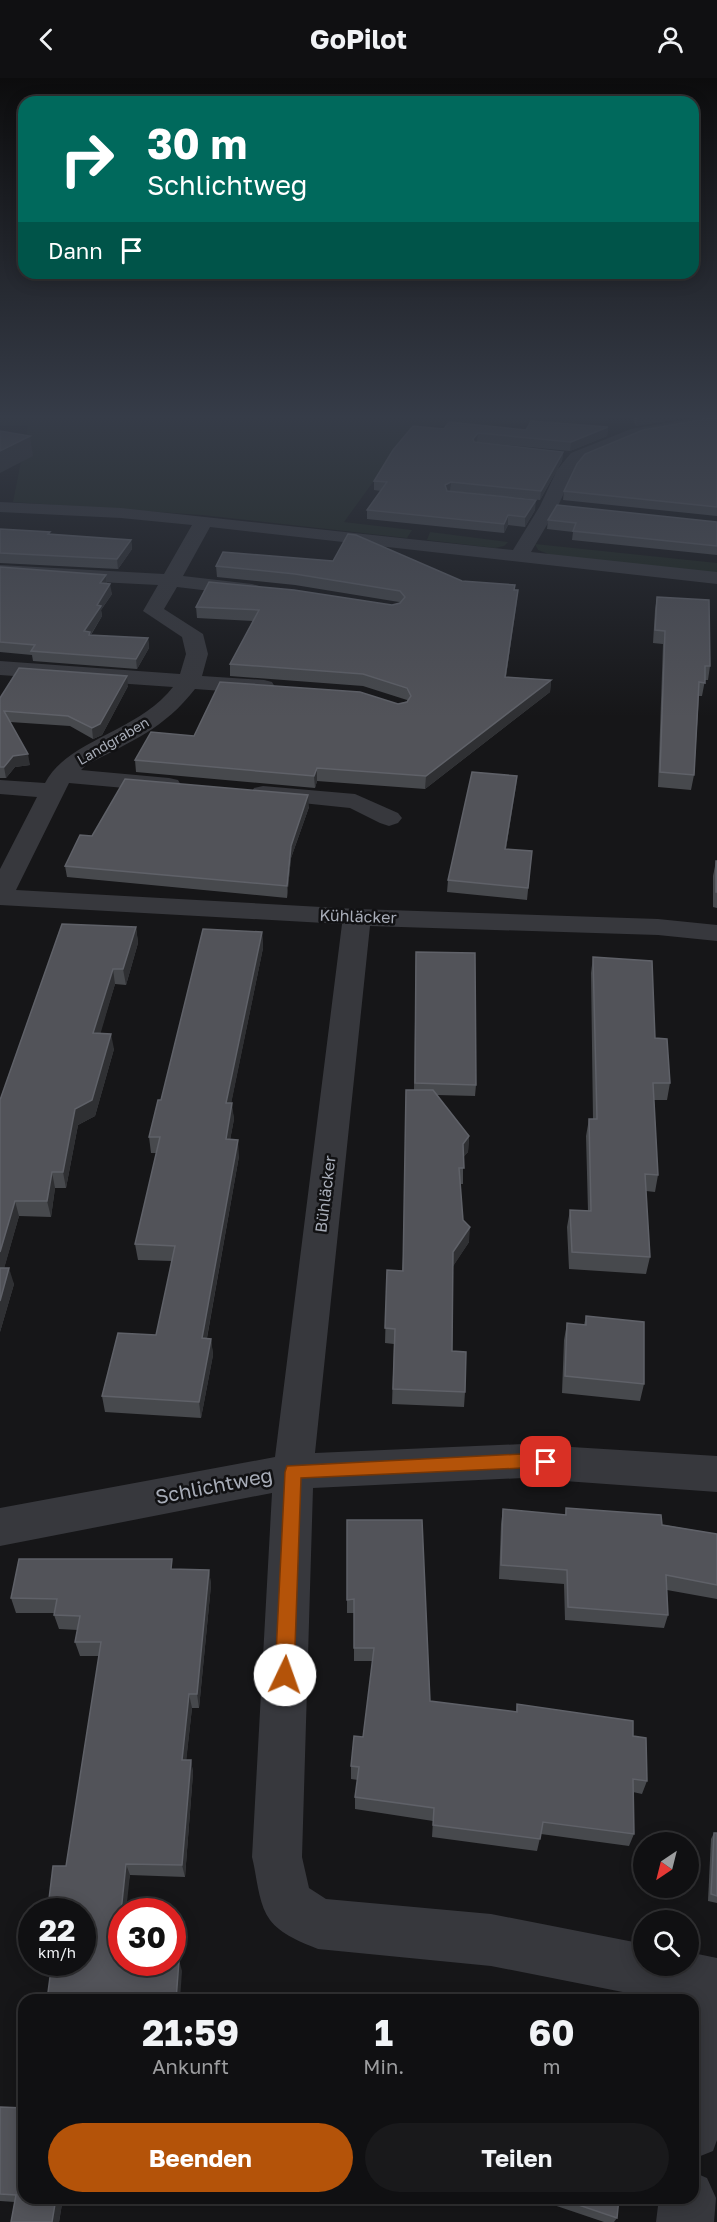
<!DOCTYPE html>
<html lang="de">
<head>
<meta charset="utf-8">
<style>
	:root { --surface:#101012; --page:#19191b; --text:#f1f3f6; --muted:#9c9d9f; --line:#303032; --accent:#b45309 }
	body { margin:0; font-family:"Golos Text",sans-serif; background:var(--page); color:var(--text); height:100vh; display:flex; flex-direction:column; font-size:22px; white-space:nowrap }
	* { box-sizing:border-box; margin:0 }
	p { font-size:20px; color:var(--muted) }
	.icon { flex:none; width:33px; height:33px; fill:none; stroke:currentColor; stroke-width:2; stroke-linecap:round; stroke-linejoin:round }
	.map { position:relative; flex:1; overflow:hidden }
	.drawer { position:absolute; left:18px; top:1916px; width:681px; height:210px; display:flex; flex-direction:column; background:var(--surface); border-radius:18px; box-shadow:0 3px 15px #0003,0 0 0 2px var(--line) }
	.drawer>* { flex:none }
	.hud { position:absolute; left:18px; top:18px; width:681px; height:183px; border-radius:18px; box-shadow:0 3px 15px #0003,0 0 0 2px var(--line); background:#00695c; color:#fff; overflow:hidden }
	.needle { width:39px; rotate:215deg }
	.fabs { position:absolute; left:633px; top:1754px; display:grid; gap:12px }
	.fabs a { display:grid; place-items:center; width:66px; height:66px; border-radius:50%; background:var(--surface); box-shadow:0 3px 15px #0003,0 0 0 2px var(--line); font-size:30px }
	.speed { position:absolute; left:18px; top:1820px; display:flex; gap:12px; font-size:30px; font-weight:700; text-align:center }
	.speed>* { display:grid; place-content:center; width:78px; height:78px; border-radius:50%; background:var(--surface); box-shadow:0 3px 15px #0003,0 0 0 2px var(--line); line-height:1 }
	.speed small { font-size:15px; font-weight:400 }
	.speed .limit { border:9px solid #d22; background:#fff; color:#111 }
	.pin { position:absolute; display:grid; place-items:center; width:51px; height:51px; color:#fff; margin:-26px; border-radius:12px; box-shadow:0 3px 9px #0006 }
	.me { position:absolute; width:66px; margin:-33px; rotate:3deg; stroke-linejoin:round; filter:drop-shadow(0 0 4px #0008) }
	.turn { display:flex; align-items:center; gap:21px; height:126px; padding:0 30px; font-size:27px }
	.turn .icon { width:78px; height:78px; stroke-width:2.5 }
	.turn b { display:block; font-size:42px; line-height:51px }
	.then { display:flex; align-items:center; height:57px; padding:0 30px; background:#0003; gap:12px; font-size:22px }
	.eta { display:flex; justify-content:space-evenly; align-items:center; height:102px; text-align:center }
	.eta b { font-size:36px; font-weight:700; line-height:42px }
	.primary-button { display:flex; gap:12px; margin-top:auto; padding:12px 30px }
	.primary-button a { flex:1; height:69px; border-radius:36px; background:var(--accent); color:#fff; font-size:24px; font-weight:700; line-height:69px; text-align:center }
	.primary-button a+a { background:var(--page); color:var(--text) }
	header { display:flex; justify-content:space-between; align-items:center; height:78px; padding:0 30px; background:var(--surface); font-size:27px; font-weight:700 }
	.map>svg:first-child { display:block }
	.green { fill:#1e261f }
	.lines { fill:none; stroke-linecap:round; stroke-linejoin:round }
	.minor { fill:#37383d; fill-rule:evenodd }
	.wall { fill:#47494d }
	.shaded-wall { fill:#2f3033 }
	.building { fill:#525359; stroke:#5f6168; stroke-width:1.5 }
	.route { fill:#b45309; stroke:#753606; stroke-width:1.5 }
	.labels { text-anchor:middle; stroke-width:5; stroke-linejoin:round; paint-order:stroke }
	.far-street-label { font-size:14px; fill:#a8adb8; stroke:#111113 }
	.street-label { font-size:16px; fill:#a8adb8; stroke:#111113 }
	.near-street-label { font-size:20px; fill:#a8adb8; stroke:#111113 }
</style>
</head>
<body>
<header><svg class="icon" aria-label="back" viewBox="0 0 24 24"><path d="M15 5l-7 7 7 7"/></svg>GoPilot<svg class="icon" aria-label="person" viewBox="0 0 24 24"><circle cx="12" cy="8" r="4"/><path d="M4 21q1-7 8-7t8 7"/></svg></header>
<div class="map">
<svg width="717" height="2144" viewBox="0 0 717 2144">
	<rect width="100%" height="100%" fill="#161618"/>
	<g class="green">
		<path d="M0,339h607l1,4 -195,6 -69,95 68,8 -5,8 -205,-23 -189,-13 15,-76h-28z"/>
		<path d="M430,454l78,10 -4,4 -9,2 -68,-8z"/>
		<path d="M535,466l182,19v11l-166,-19 -13,-5z"/>
	</g>
	<g class="lines">
		<g class="minor">
			<path d="M701,339h16v7l-76,12 -58,25 -9,10 -16,35 -27,46 186,20v12l-507,-57 -27,49 69,8 7,2 3,4 -3,4 -7,2 -75,-9 -13,22 39,25 5,20 -6,22 62,4 8,2 3,5 -3,5 -8,2 -69,-5c-31,40 -65,53 -109,76l-5,5 88,8 9,2 3,5 -3,5 -9,2 -100,-9 -53,107 341,19 301,10 59,6v16l-59,-6 -288,-9 -55,527 208,-9 194,12v36l-194,-14 -210,10 -11,369 7,31 17,11 165,15 153,30v21h44v-13l29,6v182l-4,11 -20,8v-159h-30l-172,-34 -173,-17c-15,-6 -38,-15 -48,-29 -12,-16 -13,-44 -18,-63l20,-364 -272,53v-38l275,-51 67,-533 -342,-19v-36l37,-72 -37,-3v-14l45,3c22,-43 93,-51 128,-96l-173,-12v-14l180,13 6,-20 -4,-17 -39,-26 15,-26 -158,-8v-12l164,9 28,-49 -71,-7 -121,-6v-10l121,6 392,42 27,-44 17,-36 14,-17 60,-24z"/>
			<path d="M263,708l92,8 43,19 4,5 -4,5 -9,3 -9,-3 -30,-15 -96,-10 -3,-5 3,-5z"/>
			<path d="M693,2094l14,6 9,20 -2,24h-58l3,-24h34z"/>
		</g>
	</g>
	<g class="wall">
		<path d="M632,339h57l-53,9z"/>
		<path d="M717,339v99l-154,-16 1,-9z"/>
		<path d="M608,349l-1,9 -37,15 -93,-9v1l86,9 -1,9 -22,39 -91,-9 86,19 -10,17 -17,-2 -4,8 -137,-14v-9l14,-19 -7,-1v-9l70,-52 82,1z"/>
		<path d="M548,442l169,2v33l-145,-15 1,-8 -26,-3z"/>
		<path d="M0,451l50,5 81,6 1,9 -14,20 -118,-6z"/>
		<path d="M216,488l246,15 56,9 -12,87 45,3 -1,12 -125,97 -108,-8 -2,7 -179,-16 -1,-12 59,-24 204,-32 10,-3 -1,-1 -44,-14 -133,-10v-12l23,-43 -56,-3 -1,-11 196,-2 8,-2 -1,-1 -104,-17 -78,-8z"/>
		<path d="M0,489l106,8 1,8 5,11 -11,16 1,6 -11,19 57,3 1,10 -12,21 -104,-8 -1,-6 -32,-3z"/>
		<path d="M657,519l53,69 -2,14h-3l-3,16h-3l-5,79 -3,15 -33,-3 5,-143 -10,-1 2,-33z"/>
		<path d="M128,608l-26,49 -9,4 -23,-13 -60,-4 20,43 -15,2 -9,11h-6v-80z"/>
		<path d="M517,698l-11,73 26,2 -5,49 -80,-8 1,-12z"/>
		<path d="M309,729l-18,51 -4,40 -220,-21 -2,-11 27,-30z"/>
		<path d="M716,783h1v47l-4,-1v-31z"/>
		<path d="M136,849l2,16 -12,42 -11,-1 -15,49 14,16 -19,67 -17,9 -12,63h-11l-4,29 -32,-1 -15,52 10,16 -14,48v-232z"/>
		<path d="M262,854l1,16 -32,155 3,16 -4,21 9,16 -32,182 4,1 2,16 -12,63 -96,-6 -3,-16 54,-61 16,-74 -34,-1 -3,-16 22,-91h-6l-2,-16 12,-37z"/>
		<path d="M416,874l60,133 -1,11 -38,-1 32,41 -1,16 -5,5v27h-3l3,36 6,22 -16,24 -1,85 13,41 -1,15 -72,-3 2,-60 -9,-1 2,-73 15,1 12,-181z"/>
		<path d="M593,879l62,81 15,45 -3,17h-13l4,75 -3,17 -9,-1 4,66 -4,17 -77,-5 -2,-42 3,-17 18,1 -2,-75 3,-17h4l-2,-146z"/>
		<path d="M586,1238l58,68 -4,17 -78,-8 2,-53 3,-17 17,2z"/>
		<path d="M566,1430l151,26v65l-50,-9 1,25 -4,13 -99,-8 -1,-36 -65,-5 2,-55 2,-15 62,6z"/>
		<path d="M347,1442l83,181 86,11 1,-8 116,32 14,45 -5,13 -9,-2 1,42 -5,12 -88,-12 -4,17 -105,-14 1,-16 -78,-12v-12l3,-17 -7,-1v-13l12,-29 10,-76h-19v-48h-7z"/>
		<path d="M174,1491l35,1 2,15 -12,123h-7l-6,52h5l2,13 -8,104 -55,-2 -8,36v51l60,9 -135,29 13,-89h-6l-5,-12 17,-33 33,-210h-19l-5,-14 3,-12 -19,-1 -5,-14 1,-2h-39l-5,-15z"/>
		<path d="M714,1755h3v70l-9,-2 3,-62z"/>
		<path d="M0,2031l24,89h39l-4,24h-48l4,-20 -15,-1z"/>
		<path d="M533,2120h86l-2,20 -3,4h-10z"/>
	</g>
	<g class="shaded-wall">
		<path d="M642,339h47l-53,9 1,-8z"/>
		<path d="M608,349l-1,9 -37,15 1,-9z"/>
		<path d="M478,355l-1,9 -5,6 1,-9z"/>
		<path d="M30,358l3,20 -33,17v-22z"/>
		<path d="M563,374l-1,9 -22,39 1,-9z"/>
		<path d="M451,404l-1,9 -5,3v-9z"/>
		<path d="M536,422l-1,10 -10,17v-10z"/>
		<path d="M508,437v10l-4,8v-9z"/>
		<path d="M131,462l1,9 -14,20 -1,-10z"/>
		<path d="M106,497l1,10 -7,-2z"/>
		<path d="M110,506l2,10 -11,16 1,6 -11,18 1,8 -8,-11 13,-26z"/>
		<path d="M518,512l-1,11 -13,88 1,-12z"/>
		<path d="M148,560l1,10 -12,21 -1,-10z"/>
		<path d="M127,598l1,10 -26,49 -9,4 -1,-11z"/>
		<path d="M551,602l-1,12 -125,97 1,-13z"/>
		<path d="M28,676l2,11 -15,2 -9,11 -2,-11 9,-11z"/>
		<path d="M317,690v13l-2,7 -1,-12z"/>
		<path d="M517,698l-1,11 -12,74 1,-12z"/>
		<path d="M308,717l1,12 -18,51 -4,40v-12l4,-40z"/>
		<path d="M136,849l2,16 -12,42 -3,-16z"/>
		<path d="M262,854l1,16 -35,171 -2,-16z"/>
		<path d="M113,891l2,15 -19,65 -3,-16z"/>
		<path d="M111,956l3,15 -19,67 -17,9 -12,63 -3,-16 12,-63z"/>
		<path d="M232,1025l2,16 -7,37 -1,-17z"/>
		<path d="M469,1058l-1,16 -6,7 1,-15z"/>
		<path d="M238,1062l1,16 -35,198 -2,-16z"/>
		<path d="M52,1094l3,16 -4,29 -4,-16z"/>
		<path d="M15,1123l4,15 -19,67v-31z"/>
		<path d="M470,1149l-1,15 -17,26 1,-16z"/>
		<path d="M9,1190l5,16 -14,48v-31z"/>
		<path d="M211,1261l2,16 -12,63 -2,-16z"/>
		<path d="M209,1492l2,15 -12,123 -2,-14z"/>
		<path d="M189,1616l3,14 -7,64 -3,-12z"/>
		<path d="M191,1682l2,13 -8,104 -3,-12z"/>
		<path d="M126,1786l4,11 -4,36h-4v50l-6,-1z"/>
		<path d="M179,1882l3,11 -2,29h-4z"/>
		<path d="M56,2120h7l-4,24h-7z"/>
	</g>
	<g class="building">
		<path d="M717,339v90l-153,-16 13,-27 8,-10 58,-24z"/>
		<path d="M531,343l77,6 -37,15 -93,-9 -5,6 1,3 89,10 -22,39 -90,-9 -6,3 2,6 89,9 -11,17 -17,-2 -4,9 -137,-14 20,-28 -13,-1 19,-31 20,-24 31,3 5,-7 77,8z"/>
		<path d="M0,353l30,5 -30,15z"/>
		<path d="M557,427l160,17v24l-144,-15 3,-8 -28,-3z"/>
		<path d="M0,451l50,3 -2,2 83,6 -14,19 -117,-6z"/>
		<path d="M348,456l8,1 106,46 53,4 -1,5h4l-13,87 46,3 -125,96 -109,-8 -3,8 -179,-16 16,-28 43,4 26,-54 140,10 38,12 9,-2 4,-6 -4,-8 -44,-14 -133,-10 29,-54 -63,-3 13,-25 85,8 98,15 8,-2 5,-6 -5,-6 -105,-17 -79,-8 7,-14 110,9z"/>
		<path d="M0,489l106,8 -6,8 10,1 -13,21 4,1 -17,25 6,1 -1,3 59,3 -12,21 -105,-8 4,-6 -35,-3z"/>
		<path d="M657,519l52,3 1,66h-5v17l-6,-1 -5,93 -34,-3 5,-141 -10,-1z"/>
		<path d="M19,590l108,8 -27,48 -8,4 -24,-12 -64,-5 24,43 -15,2 -9,11h-4v-69z"/>
		<path d="M472,694l45,4 -12,73 27,2 -4,37 -80,-8z"/>
		<path d="M125,701l183,16 -17,51 -4,40 -222,-20 15,-31 12,1z"/>
		<rect x="716" y="783" width="1" height="31"/>
		<path d="M62,846l74,3 -13,42h-10l-20,64 18,1 -19,66 -17,9 -12,63h-11l-5,29h-32l-15,51v-152z"/>
		<path d="M203,851l59,3 -36,171h6l-6,36 12,1 -36,198 9,1 -12,63 -97,-6 16,-63 38,2 19,-89 -40,-2 25,-107h-11l9,-37h3z"/>
		<path d="M416,874l59,1 1,132 -61,-2z"/>
		<path d="M593,879l59,4 3,77 12,1 3,44h-17l5,92 -13,-1 5,83 -78,-5 -2,-42 21,1 -2,-92h8z"/>
		<path d="M406,1012h27l36,46 -6,8 1,24h-5l4,52 7,7 -17,25 -1,99 14,1 -1,40 -72,-3 2,-60 -10,-1 2,-58 16,1z"/>
		<path d="M0,1190h9l-9,33z"/>
		<path d="M586,1238l58,6v62l-79,-8 2,-53 19,2z"/>
		<path d="M566,1430l95,7 1,10 55,9v51l-51,-10 2,40 -100,-8 -1,-37 -66,-5 2,-56 63,6z"/>
		<path d="M347,1442h75l8,181 87,11v-8l116,17v15l13,2 1,43 -14,-2 1,55 -91,-12 -3,17 -107,-14 1,-17 -79,-11 4,-30 -8,-1 3,-30 9,1 11,-89h-20v-49l-7,1z"/>
		<path d="M19,1481h153l-1,10 38,1 -12,124h-8l-7,66h9l-9,105 -56,-1 -10,96h6v2h50v-2h7l-3,40h-129l5,-38h30v-51h-22l2,-11 -13,-1 4,-33h13l35,-224h-26l5,-26 -26,-1 3,-16 -46,-1z"/>
		<path d="M714,1755h3v63l-6,-2z"/>
		<path d="M0,2029l24,1v90h32l-4,24h-41l5,-27 -16,-1z"/>
		<path d="M558,2120h61l-2,20z"/>
	</g>
	<linearGradient id="sky" x2="0" y2="1"><stop stop-color="#0c0c0d"/><stop offset="0.53" stop-color="#363c48"/><stop offset="1" stop-color="#363c48" stop-opacity="0"/></linearGradient>
	<rect width="717" height="639" fill="url(#sky)"/>
	<path class="route" d="M522,1376l30,3 2,5 -2,5 -30,1 -221,10 -7,197 -3,7 -6,2 -7,-2 -3,-7 10,-203 2,-6z"/>
	<g class="labels">
		<g class="far-street-label">
			<text transform="translate(113 663) rotate(-30)" y="5">Landgraben</text>
		</g>
		<g class="street-label">
			<text transform="translate(358 838) rotate(2)" y="6">Kühläcker</text>
			<text transform="translate(325 1116) rotate(-83)" y="6">Bühläcker</text>
		</g>
		<g class="near-street-label">
			<text transform="translate(214 1408) rotate(-11)" y="7">Schlichtweg</text>
		</g>
	</g>
</svg>
<div class="fabs">
<a><svg class="needle" viewBox="-14 -14 28 28"><path d="M0-13l5 13h-10z" fill="#e53935"/><path d="M0 13l5-13h-10z" fill="#9c9d9f"/></svg></a>
<a><svg class="icon" aria-label="search" viewBox="0 0 24 24"><circle cx="10" cy="10" r="6"/><path d="M15 15l6 6"/></svg></a>
</div>
<div class="speed"><div>22<small>km/h</small></div><div class="limit">30</div></div>
<div class="pin" style="left:546px;top:1384px;background:#d93025"><svg class="icon" aria-label="arrive" viewBox="0 0 24 24"><path d="M6 21V4h12l-3 4 3 4H6"/></svg></div>
<svg class="me" style="left:285px;top:1597px" viewBox="-20 -20 40 40"><circle r="19" fill="#fff"/><path d="M0-13L10 11 0 6-10 11z" fill="#b45309"/></svg>
<div class="hud">
<div class="turn"><svg class="icon" aria-label="right" viewBox="0 0 24 24"><path d="M7 20v-9h11M14 6l5 5-5 5"/></svg><div><b>30 m</b>Schlichtweg</div></div>
<div class="then">Dann<svg class="icon" aria-label="arrive" viewBox="0 0 24 24"><path d="M6 21V4h12l-3 4 3 4H6"/></svg></div>
</div>
<section class="drawer">
<div class="eta">
<div><b>21:59</b><p>Ankunft</p></div>
<div><b>1</b><p>Min.</p></div>
<div><b>60</b><p>m</p></div>
</div>
<div class="primary-button"><a>Beenden</a><a>Teilen</a></div>
</section>
</div>
</body>
</html>
